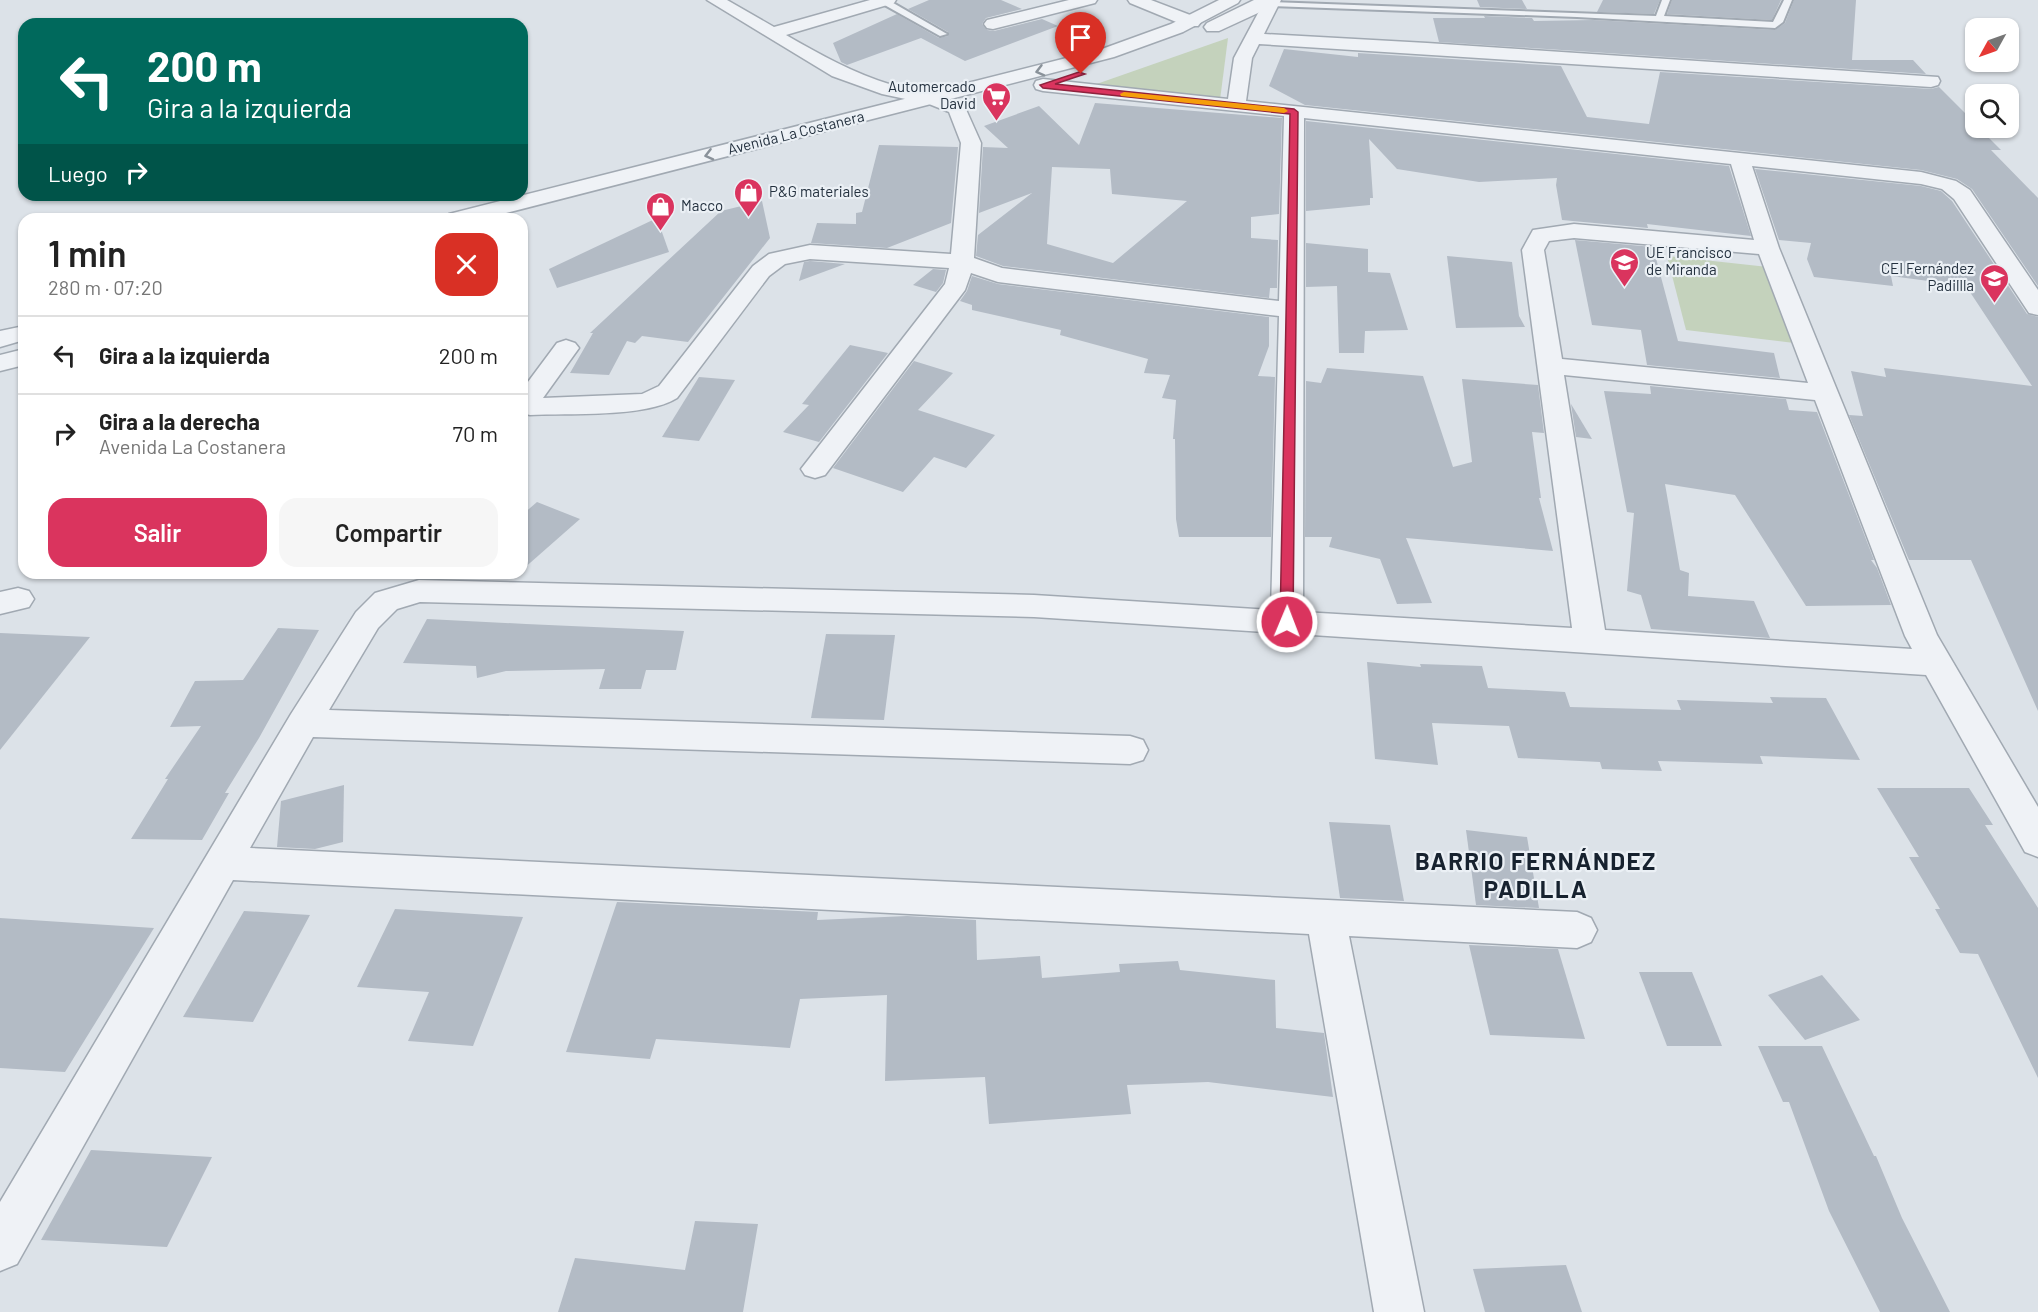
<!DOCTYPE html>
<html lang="es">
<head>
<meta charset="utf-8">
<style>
	:root { --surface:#fff; --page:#f6f6f6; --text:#222; --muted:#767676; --line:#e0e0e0; --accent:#da345e }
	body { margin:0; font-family:Barlow,sans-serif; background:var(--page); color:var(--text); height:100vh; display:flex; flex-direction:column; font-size:22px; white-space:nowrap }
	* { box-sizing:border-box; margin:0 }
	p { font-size:20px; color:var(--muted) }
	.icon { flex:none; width:33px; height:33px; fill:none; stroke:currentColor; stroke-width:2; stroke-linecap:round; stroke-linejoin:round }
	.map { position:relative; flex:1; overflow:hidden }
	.panel { position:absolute; left:18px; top:213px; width:510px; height:366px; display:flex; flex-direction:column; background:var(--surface); border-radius:18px; box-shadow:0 2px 4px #0004 }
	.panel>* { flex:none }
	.banner { position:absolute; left:18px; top:18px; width:510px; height:183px; border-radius:18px; box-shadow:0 2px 4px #0004; background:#00695c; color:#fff; overflow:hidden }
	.needle { width:39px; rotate:230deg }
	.tools { position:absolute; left:1965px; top:18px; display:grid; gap:12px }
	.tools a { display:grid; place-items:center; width:54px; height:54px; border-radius:12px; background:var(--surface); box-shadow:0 2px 4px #0004; font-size:30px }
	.pin { position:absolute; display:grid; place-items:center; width:51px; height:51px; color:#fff; margin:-62px -26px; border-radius:50% 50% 50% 0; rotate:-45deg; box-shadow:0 0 6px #0007 }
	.pin .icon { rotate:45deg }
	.me { position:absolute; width:66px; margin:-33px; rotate:1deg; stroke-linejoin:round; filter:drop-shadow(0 0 4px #0008) }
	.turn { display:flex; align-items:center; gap:21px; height:126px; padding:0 30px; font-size:27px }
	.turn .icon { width:78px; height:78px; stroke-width:2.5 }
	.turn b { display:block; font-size:42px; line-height:51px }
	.then { display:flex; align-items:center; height:57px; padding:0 30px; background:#0003; gap:12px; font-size:22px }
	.round { display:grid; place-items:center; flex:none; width:63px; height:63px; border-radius:18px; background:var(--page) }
	.overview { display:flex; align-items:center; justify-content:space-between; height:102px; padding:0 30px }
	h1 { font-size:36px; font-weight:600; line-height:45px }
	.action { display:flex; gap:12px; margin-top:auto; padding:12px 30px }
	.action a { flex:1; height:69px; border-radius:18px; background:var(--accent); color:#fff; font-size:24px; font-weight:600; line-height:69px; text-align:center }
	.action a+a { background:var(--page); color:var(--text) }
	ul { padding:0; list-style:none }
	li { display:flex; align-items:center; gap:18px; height:78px; padding:0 30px; border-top:2px solid var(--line) }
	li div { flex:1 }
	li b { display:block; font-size:22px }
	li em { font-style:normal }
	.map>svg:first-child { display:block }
	.green { fill:#c4d2bc }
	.building { fill:#b3bbc5; fill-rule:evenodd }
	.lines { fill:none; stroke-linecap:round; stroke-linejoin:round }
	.service-casing { stroke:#a1a9b2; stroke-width:4 }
	.minor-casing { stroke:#a1a9b2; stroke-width:3 }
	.tertiary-casing { stroke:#a1a9b2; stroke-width:3 }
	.service { fill:#eff2f6; fill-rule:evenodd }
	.minor { fill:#eff2f6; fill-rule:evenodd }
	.tertiary { fill:#eff2f6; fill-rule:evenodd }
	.oneway { stroke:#8a929a }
	.route { fill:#da345e; stroke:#8e223d; stroke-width:1.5 }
	.slow { fill:#f59e0b }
	.labels { text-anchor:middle; stroke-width:4.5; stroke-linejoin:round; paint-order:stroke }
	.far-poi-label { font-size:15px; fill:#24313f; stroke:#ebf0f5; text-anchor:start }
	.far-street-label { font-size:15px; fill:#24313f; stroke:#ebf0f5 }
	.district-label { font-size:24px; font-weight:bold; letter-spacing:1.5px; fill:#17222f; stroke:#ebf0f5 }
</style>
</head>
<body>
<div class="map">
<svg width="2038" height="1312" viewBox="0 0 2038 1312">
	<rect width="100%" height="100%" fill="#dce2e8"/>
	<g class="green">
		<path d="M1228,38l-8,62 -132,-13z"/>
		<path d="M1667,256l101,11 26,76 -108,-13z"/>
	</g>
	<g class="building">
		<path d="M929,0h72l21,9 -36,9 -4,6 5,6 7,1 48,-12 16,7 -93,35 -44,-23 -74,27 -6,-3 -8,-19 64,-29 42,24 9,-2v-4l-40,-23z"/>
		<path d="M1477,0h45l5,9 -47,-2z"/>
		<path d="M1603,0h57l-6,14 -57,-2z"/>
		<path d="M1672,0h109l-9,20 -105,-6z"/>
		<path d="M1794,0h62l-4,60h61l13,14 -487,-32 -6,-24h52l-1,-2 48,2 2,3 59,-1 182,10 10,-7z"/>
		<path d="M1284,49l74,8v-4l203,13 26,51 62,7 11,-52 271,17 8,-2 37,37v4h3l22,22h-10l47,48v88l-66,-97 -15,-10 -36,-9 -616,-65 -36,-19z"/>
		<path d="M1095,103l187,15 -3,96 -28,3v21l27,2 -1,48h-7l-1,10 -266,-32 -27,-10 2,-21 54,-42 -53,20 4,-66 25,1 -24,-22 55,-20 40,39zM1052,167l58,2 2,25 75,7 -74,62 -66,-19z"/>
		<path d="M1306,121l423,45 22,70 -104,-12 1,4 -86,-8 -6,-35 1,-7 -78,4 -82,-13 -28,-30 4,59h-3v7l-64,6z"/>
		<path d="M879,145l79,2 -7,76 -64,25 -76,-5 6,-20 39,1v-11l6,-1z"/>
		<path d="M1755,169l166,17 20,5 11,10 75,113 11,3v394l-67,-151h-62l-60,-145 14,1 -12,-45 35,6 -2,-9 148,18 -66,-100 -75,-10 2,10 -79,-9 -7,-18 4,-16 -32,-3z"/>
		<path d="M762,201l8,37 -82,104 -46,-6 -7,7 -8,-2 -18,34 -39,-2 23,-40h-3l131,-122z"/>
		<path d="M657,218l12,34 -112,36 -8,-19z"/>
		<path d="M1575,240l78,7 25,94 96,12 6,25 -133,-13 -6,-35 -49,-5z"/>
		<path d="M1306,243l62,6v23l22,1 18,57 -43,1 -1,22h-25l-2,-67 -31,1z"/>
		<path d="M1447,256l65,6 7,54 6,11 -69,1z"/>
		<path d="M810,261l35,3 -46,17 5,-19z"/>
		<path d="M933,269l13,1 -3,13 -7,9 -23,-7z"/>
		<path d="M972,276l26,8 271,33v29l-11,30 17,1 -4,160h-92l-3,-18 -1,-80h-2l3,-39 -14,-2 8,-23 -26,-2 4,-14 -88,-24 1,-5 -89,-20v-5l-12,-4 7,-10z"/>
		<path d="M850,345l38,8 -69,89 -36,-10 26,-27 -7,-1z"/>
		<path d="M914,361l39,12 -35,37 77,25 -29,33 -32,-11 -31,35 -70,-24z"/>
		<path d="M1327,368l96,8 30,91 19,-5 -10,-83 76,6 6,48 -12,-1 9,66h-2l14,53 -147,-13 26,65 -35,1 -17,-45 -51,-12 3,-10h-27l1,-156 15,2z"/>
		<path d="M699,377l36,3 -36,61 -37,-4z"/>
		<path d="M1650,386l136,13 3,11 28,2 57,148h-3l6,8 14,37 -85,1 -71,-111 -70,-11 15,86 9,3 -1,23 66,5 16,37 -119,-9 -10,-34 -14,-4 7,-78 -7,-1 -23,-121 47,3z"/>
		<path d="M1571,404l21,35 -16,-2z"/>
		<path d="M537,502l43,17 -58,51v-55z"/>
		<path d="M427,619l99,5 158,7 -8,39h-30l-5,19h-42l6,-20 -99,2 -29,7 -1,-12 -73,-3z"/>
		<path d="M278,628l41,2 -60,108 -34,55h4l-27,47 -71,-1 37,-60h-3l36,-53 -31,1 25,-46 48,-1z"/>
		<path d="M0,633l90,4 -90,113z"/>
		<path d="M826,634l69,1 -11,85 -73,-2z"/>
		<path d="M1367,662l54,5 -1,-3 62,2 6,22 77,4 5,15 111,3 -4,-10 96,3 -3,-6 56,1 34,62 -100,-4 3,8 -105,-3 4,10 -60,-2 -2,-7 -82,-4 -9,-32 -77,-3 6,42 -63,-6z"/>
		<path d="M344,785l-1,57 -28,7 -38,-2 4,-46z"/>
		<path d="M1877,788h92l24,37h-8l53,83v170l-60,-124 -18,-1 -25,-44h5l-31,-52h10z"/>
		<path d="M1329,822l61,3 14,76 -64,-3z"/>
		<path d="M1466,830l61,7 12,71 -63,-3z"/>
		<path d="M617,902l201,10 -1,8 90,-4 69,4 1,40 63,-4 2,22 78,-6 -1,-8 59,-3 2,9 95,10 1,48 48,5 9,64 -125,-15 -81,3 4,29 -142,10 -4,-47 -100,4 2,-86 -87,4 -10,49 -134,-9 -6,20 -84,-7z"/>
		<path d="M395,909l128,8 -50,129 -65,-5 21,-49 -72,-5z"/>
		<path d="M244,911l66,4 -57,107 -70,-5z"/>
		<path d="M0,918l154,10 -89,144 -65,-4z"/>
		<path d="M1469,945l89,4 27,90 -95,-4z"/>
		<path d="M1639,972h53l30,74h-55z"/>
		<path d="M1822,975l38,45 -55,20 -37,-45z"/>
		<path d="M1758,1046h64l52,110h2l26,62 48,94h-70l-51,-101 -40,-109h-6z"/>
		<path d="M91,1150l121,7 -45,90 -126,-7z"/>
		<path d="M695,1221l63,3 -15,88h-185l17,-54 110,12z"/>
		<path d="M1566,1265l16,47h-97l-12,-43z"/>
	</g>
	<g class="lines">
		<defs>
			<g id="service">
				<path d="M881,0h7l59,34 -7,2 -59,-33z"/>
				<path d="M1662,0h8l-6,16 109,6 11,-22h8l-9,22 -8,6 -198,-11 -306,-11 -4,-2 4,-2 385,14z"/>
			</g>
			<g id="minor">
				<path d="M707,0h20l47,27 96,-27h26l-2,3 -108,32c35,20 67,38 106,50 25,7 46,9 72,20l17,38 -7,115 28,10 277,33 5,-185 -241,-25 -7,-2 -2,-4 2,-4 7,-2 185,20 6,-41 31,-58h16l-17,34 163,9 511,34 2,4 -2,4 -7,2 -672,-43 -7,14 -6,43 675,71 35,9 14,9 68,100v25l-9,-2 -75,-114 -12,-10 -21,-5 -169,-18 27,82 158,387 101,172v50l-13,-5 -99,-177 -892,-58 -614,-15 -23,7 -19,19 -49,82 801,26 13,4 5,10 -5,10 -13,4 -817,-27 -63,111 1327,64 14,6 6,12 -6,12 -14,6 -228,-12 75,376h-50l-65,-378 -1076,-54 -216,384 -17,7v-69l291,-488 65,-102 19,-19 44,-13 615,15 237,15 8,-294 -281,-34 -27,-9 -6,17 -140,185 -10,3 -10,-3 -4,-6 144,-185 4,-16 -139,-9 -25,5 -16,12 -92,122c-32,20 -108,15 -147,17l-8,-2v-23l35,-47 9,-3 9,3 4,5 -36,50 99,-4 17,-8 94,-120 16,-12 41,-9 141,9 10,-111 -12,-31 -20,-8 -47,-10 -50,-18zM1304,118l427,46 23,76 -180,-16 -41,6 -11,20 50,378 -269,-16zM1574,238l185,16 49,129 -246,-24 -18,-109 5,-9zM1564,375l251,25 90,236 7,13 -307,-19z"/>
				<path d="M1069,0h28l-2,3 -102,26 -6,-1 -3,-4 3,-4z"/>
				<path d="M1128,0h23l47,18 3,4 -3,4h-12l-56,-23z"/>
				<path d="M18,588l11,3 5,8 -5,8 -29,7v-22z"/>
			</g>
			<g id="tertiary">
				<path d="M1219,0h21l-2,3 -55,29 -69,25 -631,162h-37l3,-5 653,-165 69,-25z"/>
				<path d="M1254,0h19l-15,13 -39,18h-12l-3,-4 3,-4z"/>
				<path d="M24,326v14l-24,7v-16z"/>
				<path d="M24,349v16l-24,6v-16z"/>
			</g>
		</defs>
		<use href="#service" class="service-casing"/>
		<use href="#minor" class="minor-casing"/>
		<use href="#tertiary" class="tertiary-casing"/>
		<use href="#service" class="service"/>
		<use href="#minor" class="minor"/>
		<use href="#tertiary" class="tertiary"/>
	</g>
	<defs><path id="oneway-chevron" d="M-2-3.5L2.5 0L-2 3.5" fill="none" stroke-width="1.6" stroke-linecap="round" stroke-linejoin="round" transform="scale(1.5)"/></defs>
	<g class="oneway">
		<use href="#oneway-chevron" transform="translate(1040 71) rotate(165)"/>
		<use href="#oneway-chevron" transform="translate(709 155) rotate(166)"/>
	</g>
	<path class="route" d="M1079,72l6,2 -30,10 239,25 4,3 -5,510 -2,3 -4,2 -7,-5 10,-508 -247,-26 -3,-3z"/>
	<path class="slow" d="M1124,92l160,16 4,3 -4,2 -163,-17 -1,-2z"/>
	<defs>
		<symbol id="supermarket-pin" viewBox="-11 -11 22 30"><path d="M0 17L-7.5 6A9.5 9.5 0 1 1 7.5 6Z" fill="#da345e" stroke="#ebf0f5"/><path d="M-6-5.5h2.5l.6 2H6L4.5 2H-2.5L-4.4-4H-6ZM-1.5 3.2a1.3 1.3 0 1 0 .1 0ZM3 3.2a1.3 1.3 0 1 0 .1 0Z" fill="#fff"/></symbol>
		<symbol id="shop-pin" viewBox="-11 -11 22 30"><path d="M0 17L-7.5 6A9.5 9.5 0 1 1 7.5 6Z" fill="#da345e" stroke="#ebf0f5"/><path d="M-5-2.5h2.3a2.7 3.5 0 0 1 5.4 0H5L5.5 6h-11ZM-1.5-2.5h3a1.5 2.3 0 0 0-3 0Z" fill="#fff"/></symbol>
		<symbol id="school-pin" viewBox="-11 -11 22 30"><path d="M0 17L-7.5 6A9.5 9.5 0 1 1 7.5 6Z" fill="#da345e" stroke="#ebf0f5"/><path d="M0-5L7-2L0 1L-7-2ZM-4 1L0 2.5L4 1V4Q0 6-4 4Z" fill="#fff"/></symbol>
	</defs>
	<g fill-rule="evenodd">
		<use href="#supermarket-pin" x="980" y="80" width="33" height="45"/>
		<use href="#shop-pin" x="732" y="176" width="33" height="45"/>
		<use href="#shop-pin" x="644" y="190" width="33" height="45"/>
		<use href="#school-pin" x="1608" y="246" width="33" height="45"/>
		<use href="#school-pin" x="1978" y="262" width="33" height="45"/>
	</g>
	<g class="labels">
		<g class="far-poi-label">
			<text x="976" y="92" text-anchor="end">Automercado<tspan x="976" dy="17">David</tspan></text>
			<text x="769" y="197">P&amp;G materiales</text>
			<text x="681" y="211">Macco</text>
			<text x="1646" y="258">UE Francisco<tspan x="1646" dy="17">de Miranda</tspan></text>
			<text x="1974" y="274" text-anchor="end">CEI Fernández<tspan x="1974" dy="17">Padillla</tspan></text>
		</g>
		<g class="far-street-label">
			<text transform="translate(796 133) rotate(-14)" y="5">Avenida La Costanera</text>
		</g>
		<g class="district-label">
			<text x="1536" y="870">BARRIO FERNÁNDEZ<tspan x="1536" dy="28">PADILLA</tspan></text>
		</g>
	</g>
</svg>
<div class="tools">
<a><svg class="needle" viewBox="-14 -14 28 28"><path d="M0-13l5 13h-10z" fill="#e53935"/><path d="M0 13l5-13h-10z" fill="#767676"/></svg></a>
<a><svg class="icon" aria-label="search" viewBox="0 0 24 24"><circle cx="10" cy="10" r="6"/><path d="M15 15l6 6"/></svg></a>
</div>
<div class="pin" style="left:1081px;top:74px;background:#d93025"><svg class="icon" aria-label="arrive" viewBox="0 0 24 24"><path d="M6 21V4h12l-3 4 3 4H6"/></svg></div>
<svg class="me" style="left:1287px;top:622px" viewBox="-20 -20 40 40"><circle r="17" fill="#da345e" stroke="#fff" stroke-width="3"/><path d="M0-11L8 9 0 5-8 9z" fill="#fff"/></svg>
<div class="banner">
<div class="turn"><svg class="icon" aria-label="left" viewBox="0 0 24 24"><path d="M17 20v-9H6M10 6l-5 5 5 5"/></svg><div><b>200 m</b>Gira a la izquierda</div></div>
<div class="then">Luego<svg class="icon" aria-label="right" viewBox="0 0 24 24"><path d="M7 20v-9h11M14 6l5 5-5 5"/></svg></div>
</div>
<section class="panel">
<div class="overview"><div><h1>1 min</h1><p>280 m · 07:20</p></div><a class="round" style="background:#d93025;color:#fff"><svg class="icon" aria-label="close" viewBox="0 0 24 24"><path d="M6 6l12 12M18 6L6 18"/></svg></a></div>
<ul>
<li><svg class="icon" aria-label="left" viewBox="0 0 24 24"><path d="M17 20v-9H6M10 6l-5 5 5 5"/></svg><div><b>Gira a la izquierda</b></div><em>200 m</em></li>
<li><svg class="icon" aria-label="right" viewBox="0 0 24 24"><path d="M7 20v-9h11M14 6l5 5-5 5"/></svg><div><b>Gira a la derecha</b><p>Avenida La Costanera</p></div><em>70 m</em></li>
</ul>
<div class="action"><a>Salir</a><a>Compartir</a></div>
</section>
</div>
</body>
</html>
